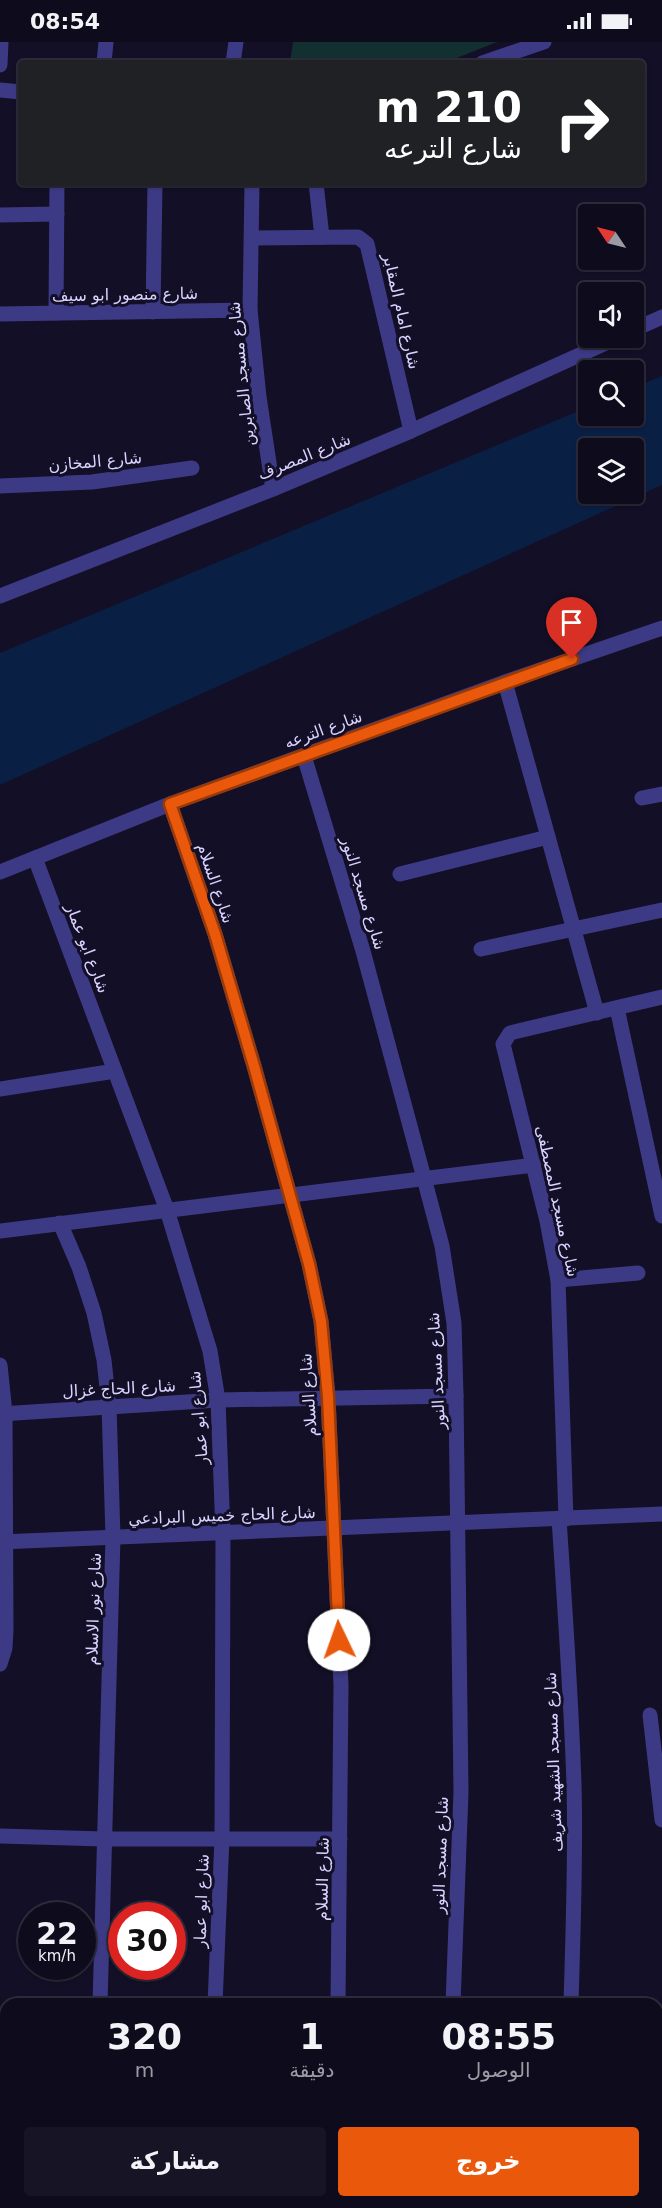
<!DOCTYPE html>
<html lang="ar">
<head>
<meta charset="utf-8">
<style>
	:root { --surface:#0e0b1c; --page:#171425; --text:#f1f3f6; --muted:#9b9ba3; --line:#2e2b3b; --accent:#ea580c }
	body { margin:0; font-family:"DejaVu Sans",Vazirmatn,sans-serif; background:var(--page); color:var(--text); direction:rtl; height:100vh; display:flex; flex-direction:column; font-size:22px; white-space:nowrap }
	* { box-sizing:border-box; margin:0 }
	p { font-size:20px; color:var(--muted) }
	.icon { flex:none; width:33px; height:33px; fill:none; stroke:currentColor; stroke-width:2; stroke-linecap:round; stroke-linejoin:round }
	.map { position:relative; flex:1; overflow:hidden; direction:ltr }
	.side { position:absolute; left:0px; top:1956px; width:663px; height:210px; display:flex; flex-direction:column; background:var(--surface); border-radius:18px 18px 0 0; box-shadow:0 2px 4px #0004,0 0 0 2px var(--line); direction:rtl }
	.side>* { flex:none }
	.guide { position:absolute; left:18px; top:18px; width:627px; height:126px; border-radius:6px; box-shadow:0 2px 4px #0004,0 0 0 2px var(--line); direction:rtl; background:#202124; color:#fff; overflow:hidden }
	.needle { width:39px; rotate:305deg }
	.tools { position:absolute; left:578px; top:162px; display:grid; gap:12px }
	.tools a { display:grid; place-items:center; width:66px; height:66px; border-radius:6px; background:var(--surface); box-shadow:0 2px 4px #0004,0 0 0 2px var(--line); font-size:30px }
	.speed { position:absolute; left:18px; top:1860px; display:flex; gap:12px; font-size:30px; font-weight:700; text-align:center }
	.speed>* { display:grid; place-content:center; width:78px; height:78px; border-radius:50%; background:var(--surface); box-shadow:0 2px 4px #0004,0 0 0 2px var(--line); line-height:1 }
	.speed small { font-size:15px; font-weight:400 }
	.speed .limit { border:9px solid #d22; background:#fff; color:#111 }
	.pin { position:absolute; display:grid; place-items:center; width:51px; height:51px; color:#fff; margin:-62px -26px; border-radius:50% 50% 50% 0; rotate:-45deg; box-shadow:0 0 6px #0007 }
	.pin .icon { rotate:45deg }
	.me { position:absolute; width:66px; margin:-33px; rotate:357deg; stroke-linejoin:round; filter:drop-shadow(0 0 4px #0008) }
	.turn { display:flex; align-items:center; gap:21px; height:126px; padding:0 24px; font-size:27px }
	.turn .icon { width:78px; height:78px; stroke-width:2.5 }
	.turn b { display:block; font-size:42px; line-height:51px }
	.eta { display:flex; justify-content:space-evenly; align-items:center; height:102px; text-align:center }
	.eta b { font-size:36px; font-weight:600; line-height:42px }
	.primary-button { display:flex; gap:12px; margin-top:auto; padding:12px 24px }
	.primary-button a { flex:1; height:69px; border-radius:6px; background:var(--accent); color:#fff; font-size:24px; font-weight:600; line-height:69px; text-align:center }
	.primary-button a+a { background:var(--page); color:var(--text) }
	.status { display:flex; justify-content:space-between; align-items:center; height:42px; padding:0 30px; background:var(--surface); direction:ltr }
	.status svg { height:16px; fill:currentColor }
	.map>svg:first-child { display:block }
	.green { fill:#12302f }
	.water { fill:#0a1f44; fill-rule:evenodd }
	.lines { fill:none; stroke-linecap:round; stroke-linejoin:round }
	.street { stroke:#3d3a85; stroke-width:15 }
	.route-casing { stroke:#983908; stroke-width:15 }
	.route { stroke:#ea580c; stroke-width:10 }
	.labels { text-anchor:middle; stroke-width:6; stroke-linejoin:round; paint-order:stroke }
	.street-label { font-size:16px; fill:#d9d4ff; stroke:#130f26 }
</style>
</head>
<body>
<div class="status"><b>08:54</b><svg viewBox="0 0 49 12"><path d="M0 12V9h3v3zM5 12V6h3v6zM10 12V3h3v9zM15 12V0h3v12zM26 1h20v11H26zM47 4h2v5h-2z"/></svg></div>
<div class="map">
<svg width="662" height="2166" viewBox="0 0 662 2166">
	<rect width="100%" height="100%" fill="#130f26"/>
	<path class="green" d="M293,0h204l-53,21h-154z"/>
	<path class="water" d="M662,334v109l-662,300v-132l588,-246v9h45v-28zM588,406h45v46h-45z"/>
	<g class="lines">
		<g class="street">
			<path d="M104,21l2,-21"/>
			<path d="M233,21l3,-21"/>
			<path d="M482,21l62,-21"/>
			<path d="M0,23l1,-23"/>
			<path d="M0,48l21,2"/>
			<path d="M252,141l-2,127 9,87 14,92"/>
			<path d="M316,141l6,54"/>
			<path d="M0,173l57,-1"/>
			<path d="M252,196l106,-1 9,7 44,187"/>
			<path d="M153,270l2,-129"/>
			<path d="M56,271l1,-130"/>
			<path d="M0,272l250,-4"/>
			<path d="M633,288l29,-13"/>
			<path d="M0,444l92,-4 100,-14"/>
			<path d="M0,554l273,-107 138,-58 206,-93"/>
			<path d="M505,640l92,331"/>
			<path d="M304,714l59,195 61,227 18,68 12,77 2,73 5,396 -8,212"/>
			<path d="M642,756l20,-4"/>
			<path d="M170,762l45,130 39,132 55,198 12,57 7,76 13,288 -3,319"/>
			<path d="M35,816l132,352 43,141 8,49 5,133 -1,305 -7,166"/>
			<path d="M0,830l170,-68 335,-122 157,-54"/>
			<path d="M400,832l148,-37"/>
			<path d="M481,907l181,-39"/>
			<path d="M617,966l45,208"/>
			<path d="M0,1047l115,-18"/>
			<path d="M60,1181l19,44 15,46 10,47 5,46 4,131 -13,467"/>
			<path d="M0,1189l534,-66"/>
			<path d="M558,1238l80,-7"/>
			<path d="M0,1323l5,48 1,217 -1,18 -5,16"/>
			<path d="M0,1372l218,-14 238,-4"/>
			<path d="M559,1477c6,88 12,177 15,265 2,73 -1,147 -3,220"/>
			<path d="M566,1477l-8,-239 -11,-59 -44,-177 7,-11 8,-2 144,-34"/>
			<path d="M0,1500l662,-28"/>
			<path d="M650,1673l12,105"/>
			<path d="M0,1794l104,3h236"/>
			<path d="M0,2005h6"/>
			<path d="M0,2136l6,1"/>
			<path d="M488,2160l155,6"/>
			<path d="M87,2166v-6"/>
			<path d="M207,2166v-6"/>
			<path d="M335,2166v-6"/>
			<path d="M446,2166v-6"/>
		</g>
	</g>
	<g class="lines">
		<defs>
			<path id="route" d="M339,1598l-11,-243 -7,-76 -12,-57 -55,-198 -39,-132 -45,-130 402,-145"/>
		</defs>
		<use href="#route" class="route-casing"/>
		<use href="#route" class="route"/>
	</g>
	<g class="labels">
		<g class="street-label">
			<text transform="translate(125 252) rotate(-1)" y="6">شارع منصور ابو سيف</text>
			<text transform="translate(402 269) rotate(77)" y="6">شارع امام المقابر</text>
			<text transform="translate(241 332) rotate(-96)" y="6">شارع مسجد الصابرين</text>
			<text transform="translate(304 414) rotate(-22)" y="6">شارع المصرف</text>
			<text transform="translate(95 419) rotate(-5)" y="6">شارع المخازن</text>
			<text transform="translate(323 687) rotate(-20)" y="6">شارع الترعه</text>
			<text transform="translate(216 841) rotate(71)" y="6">شارع السلام</text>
			<text transform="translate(364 851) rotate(73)" y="6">شارع مسجد النور</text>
			<text transform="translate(88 906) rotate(69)" y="6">شارع ابو عمار</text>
			<text transform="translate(558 1159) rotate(78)" y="6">شارع مسجد المصطفى</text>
			<text transform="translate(436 1329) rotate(-93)" y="6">شارع مسجد النور</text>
			<text transform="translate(119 1346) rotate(-3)" y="6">شارع الحاج غزال</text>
			<text transform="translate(308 1353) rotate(-94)" y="6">شارع السلام</text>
			<text transform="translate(198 1376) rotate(-95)" y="6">شارع ابو عمار</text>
			<text transform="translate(222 1473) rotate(-2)" y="6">شارع الحاج خميس البرادعي</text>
			<text transform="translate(93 1567) rotate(-88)" y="6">شارع نور الاسلام</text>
			<text transform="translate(553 1720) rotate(-92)" y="6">شارع مسجد الشهيد شريف</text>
			<text transform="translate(440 1813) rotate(-88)" y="6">شارع مسجد النور</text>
			<text transform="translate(322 1837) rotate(-89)" y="6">شارع السلام</text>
			<text transform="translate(201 1859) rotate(-88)" y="6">شارع ابو عمار</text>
		</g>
	</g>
</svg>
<div class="tools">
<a><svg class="needle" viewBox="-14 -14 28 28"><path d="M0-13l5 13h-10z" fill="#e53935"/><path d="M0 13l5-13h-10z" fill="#9b9ba3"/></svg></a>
<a><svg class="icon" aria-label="sound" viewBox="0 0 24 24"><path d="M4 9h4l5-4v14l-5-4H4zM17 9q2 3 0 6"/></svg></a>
<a><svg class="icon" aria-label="search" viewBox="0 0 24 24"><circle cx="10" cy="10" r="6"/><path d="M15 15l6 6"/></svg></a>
<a><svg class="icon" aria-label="layers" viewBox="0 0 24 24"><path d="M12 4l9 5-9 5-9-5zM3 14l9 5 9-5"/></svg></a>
</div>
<div class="speed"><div>22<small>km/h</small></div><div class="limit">30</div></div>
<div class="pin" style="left:572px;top:617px;background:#d93025"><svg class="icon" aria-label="arrive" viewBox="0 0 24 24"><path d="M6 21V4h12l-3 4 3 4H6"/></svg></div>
<svg class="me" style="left:339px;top:1598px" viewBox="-20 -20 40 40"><circle r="19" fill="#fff"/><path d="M0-13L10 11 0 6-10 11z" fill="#ea580c"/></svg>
<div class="guide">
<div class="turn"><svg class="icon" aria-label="right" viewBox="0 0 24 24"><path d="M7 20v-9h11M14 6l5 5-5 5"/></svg><div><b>210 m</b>شارع الترعه</div></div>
</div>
<section class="side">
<div class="eta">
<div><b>08:55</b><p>الوصول</p></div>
<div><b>1</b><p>دقيقة</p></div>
<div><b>320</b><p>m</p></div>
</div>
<div class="primary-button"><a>خروج</a><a>مشاركة</a></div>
</section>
</div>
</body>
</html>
